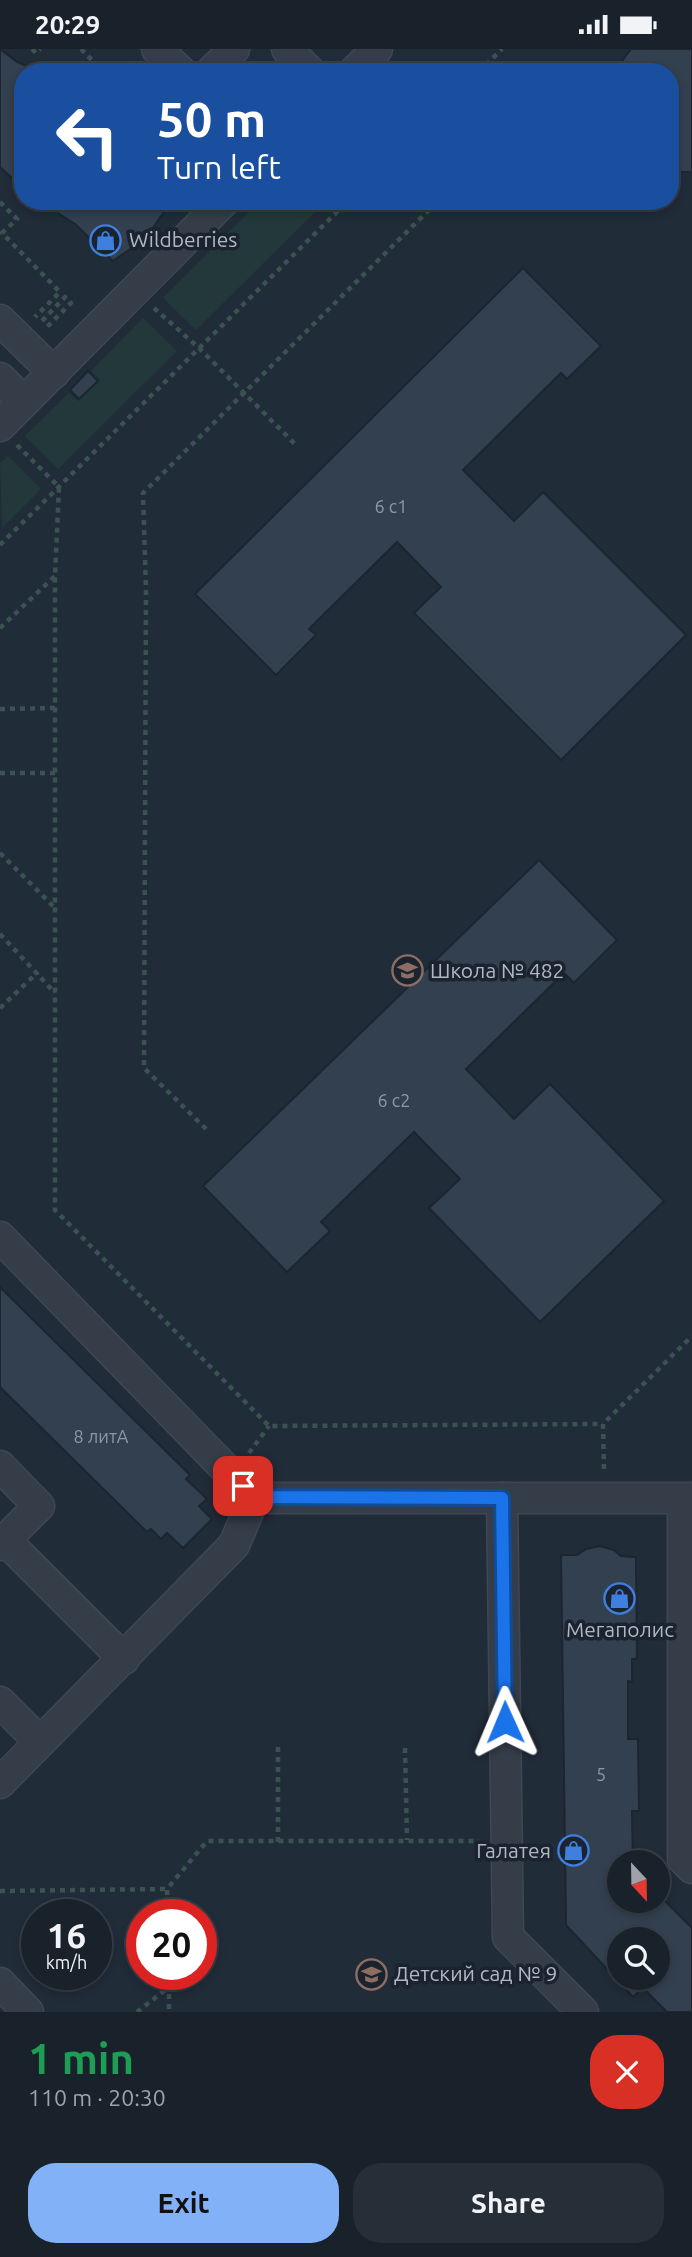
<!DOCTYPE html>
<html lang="en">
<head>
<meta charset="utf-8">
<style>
	:root { --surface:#19212b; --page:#262e37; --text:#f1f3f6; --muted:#9fa3a9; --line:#373e47; --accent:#82b1f8 }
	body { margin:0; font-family:Ubuntu,sans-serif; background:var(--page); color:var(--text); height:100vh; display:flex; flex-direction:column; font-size:26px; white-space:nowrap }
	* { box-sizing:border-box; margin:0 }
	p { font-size:23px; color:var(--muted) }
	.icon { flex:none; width:38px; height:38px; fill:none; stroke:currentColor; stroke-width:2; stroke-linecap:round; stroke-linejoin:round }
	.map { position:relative; height:1963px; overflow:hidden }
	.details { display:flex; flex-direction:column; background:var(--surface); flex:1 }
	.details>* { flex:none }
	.guide { position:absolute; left:14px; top:14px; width:665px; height:147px; border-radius:28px; box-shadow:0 4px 10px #0003,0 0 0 2px var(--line); background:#1a4fa0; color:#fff; overflow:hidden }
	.needle { width:46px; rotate:158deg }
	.controls { position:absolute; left:607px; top:1801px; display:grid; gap:14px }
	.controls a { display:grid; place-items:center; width:63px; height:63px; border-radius:50%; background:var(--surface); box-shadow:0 4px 10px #0003,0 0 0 2px var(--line); font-size:35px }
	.speed { position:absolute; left:21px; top:1850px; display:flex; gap:14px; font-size:35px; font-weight:700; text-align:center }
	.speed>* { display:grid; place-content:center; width:91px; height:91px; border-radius:50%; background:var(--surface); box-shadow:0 4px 10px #0003,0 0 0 2px var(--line); line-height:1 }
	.speed small { font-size:18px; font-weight:400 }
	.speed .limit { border:10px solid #d22; background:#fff; color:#111 }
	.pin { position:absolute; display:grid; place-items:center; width:60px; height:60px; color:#fff; margin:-30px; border-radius:14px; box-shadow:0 4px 10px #0006 }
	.me { position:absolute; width:77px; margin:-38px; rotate:359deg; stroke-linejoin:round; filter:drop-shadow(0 0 5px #0008) }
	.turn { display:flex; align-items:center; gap:24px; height:147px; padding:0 28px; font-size:32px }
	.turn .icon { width:91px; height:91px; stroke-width:2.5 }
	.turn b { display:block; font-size:49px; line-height:60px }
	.round { display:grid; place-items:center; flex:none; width:74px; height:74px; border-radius:28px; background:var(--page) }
	.summary { display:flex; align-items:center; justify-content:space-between; height:119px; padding:0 28px }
	h1 { font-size:42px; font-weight:600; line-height:52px; color:#1e9e55 }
	.primary-button { display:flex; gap:14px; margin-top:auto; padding:14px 28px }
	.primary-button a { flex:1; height:80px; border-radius:28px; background:var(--accent); color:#111; font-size:28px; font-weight:600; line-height:80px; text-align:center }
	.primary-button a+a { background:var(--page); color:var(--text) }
	.status { display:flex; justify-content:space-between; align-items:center; height:49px; padding:0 35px; background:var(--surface); direction:ltr }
	.status svg { height:19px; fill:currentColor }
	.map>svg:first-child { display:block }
	.green { fill:#23383a }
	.building { fill:#334050; stroke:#1c2530; stroke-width:2; fill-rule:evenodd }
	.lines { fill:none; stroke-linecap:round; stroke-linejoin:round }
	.minor-casing { stroke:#3e4753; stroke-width:33 }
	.path { stroke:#3c5152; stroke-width:4.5; stroke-dasharray:5 5; stroke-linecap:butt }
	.minor { stroke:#353d49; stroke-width:30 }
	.route-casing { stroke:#114b97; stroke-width:18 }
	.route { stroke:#1a73e8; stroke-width:12 }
	.labels { text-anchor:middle; stroke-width:7; stroke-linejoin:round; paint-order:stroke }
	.number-label { font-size:18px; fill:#8e98a6 }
	.poi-label { font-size:21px; fill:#afb8c6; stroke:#1a232e; text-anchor:start }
</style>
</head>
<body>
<div class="status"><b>20:29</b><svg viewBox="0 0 49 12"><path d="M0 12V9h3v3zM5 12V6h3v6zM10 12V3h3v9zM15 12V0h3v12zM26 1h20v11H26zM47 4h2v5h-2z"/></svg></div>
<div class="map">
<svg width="692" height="1963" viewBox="0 0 692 1963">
	<rect width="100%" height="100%" fill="#212c39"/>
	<g class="green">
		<path d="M260,152h66l-130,129 -33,-32z"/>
		<path d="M143,269l34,33 -119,118 -33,-33 44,-43 9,8 22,-21 -9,-9z"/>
		<path d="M8,407l33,33 -39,39 -2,-65z"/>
	</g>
	<g class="building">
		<path d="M0,0l17,13 23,10h-17v116l-23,-21z"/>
		<path d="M631,0h61v123h-22v-100h-56z"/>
		<path d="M39,152h119l8,8 -21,30 -32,22 -38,-37z"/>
		<path d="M523,219l78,78 -34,33 -6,-6 -98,97 51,51 29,-29 143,143 -125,125 -147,-147 27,-26 -44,-45 -88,87 7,6 -40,40 -81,-81z"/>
		<path d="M88,322l10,10 -19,18 -9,-9z"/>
		<path d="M539,811l78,80 -43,43 -10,-10 -98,96 48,50 36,-35 114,117 -124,121 -111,-114 31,-29 -46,-47 -93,90 9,9 -43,41 -84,-86z"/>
		<path d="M0,1238l190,188 -4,4 21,20 -8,7 13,13 -29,29 -16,-15 -6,6 -10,-10 -4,3 -147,-145z"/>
		<path d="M600,1497l14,4 7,6 15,1 1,102h-5v23l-4,-1v58h10l1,72h-7l1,51h-13v39h38v-7l34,34v84h-25l-24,-24 -10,9 -67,-72 -5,-370h16l9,-6zM620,1890h38v38h-38z"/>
	</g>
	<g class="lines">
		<defs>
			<g id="minor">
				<path d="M157,0l24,23"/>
				<path d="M287,0l23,23"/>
				<path d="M211,23l23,-23"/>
				<path d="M354,23l23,-23"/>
				<path d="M0,271l54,53"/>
				<path d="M0,329l24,24"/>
				<path d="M0,377l224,-225"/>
				<path d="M0,1188l254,261h438"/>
				<path d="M0,1417l39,40 -39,39"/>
				<path d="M502,1449l6,439 75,75"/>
				<path d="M683,1451v359l9,9"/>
				<path d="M5,1491l119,119"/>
				<path d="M0,1653l40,40"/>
				<path d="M0,1734l234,-238 20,-47"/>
				<path d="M0,1934l28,29"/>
			</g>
		</defs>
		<use href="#minor" class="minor-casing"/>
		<g class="path">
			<path d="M32,0l4,4 4,-4"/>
			<path d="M81,0l23,23"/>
			<path d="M124,23l9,-10"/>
			<path d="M479,23l23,-23"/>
			<path d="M0,153l17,17 -15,14 58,59 -25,25"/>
			<path d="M154,259l45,40 96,96"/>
			<path d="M42,272l23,-24 6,6 -24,24"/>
			<path d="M17,396l42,42 -4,89v634l214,216 334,-2"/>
			<path d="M0,496l348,-344"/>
			<path d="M0,579l55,-52"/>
			<path d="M0,660l56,-1"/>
			<path d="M0,724h55"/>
			<path d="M0,804l55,55"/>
			<path d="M0,885l55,59"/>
			<path d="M0,959l38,-36"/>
			<path d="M206,1080l-62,-61 2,-477 -3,-98 295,-292"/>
			<path d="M249,1404l20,-27"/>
			<path d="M604,1420l-1,-45 89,-88"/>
			<path d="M405,1699l2,92"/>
			<path d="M278,1793v-95"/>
			<path d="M0,1842l167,-2"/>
			<path d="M168,1866l-1,-26 40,-48h272"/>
			<path d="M169,1925v38"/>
			<path d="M137,1963l32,-25"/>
		</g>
		<use href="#minor" class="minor"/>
	</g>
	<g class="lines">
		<defs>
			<path id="route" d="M243,1437l11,11 248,1 3,224"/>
		</defs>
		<use href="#route" class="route-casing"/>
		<use href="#route" class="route"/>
	</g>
	<defs>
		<symbol id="shop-ring" viewBox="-11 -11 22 22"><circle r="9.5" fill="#1a232e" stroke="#3f7fe0" stroke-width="1.5"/><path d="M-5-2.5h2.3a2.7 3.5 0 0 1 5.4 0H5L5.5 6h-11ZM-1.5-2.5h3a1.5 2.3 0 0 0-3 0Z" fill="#3f7fe0"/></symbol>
		<symbol id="school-ring" viewBox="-11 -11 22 22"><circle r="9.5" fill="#1a232e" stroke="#8d6e63" stroke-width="1.5"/><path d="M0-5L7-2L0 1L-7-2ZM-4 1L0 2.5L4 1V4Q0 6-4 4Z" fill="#8d6e63"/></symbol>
	</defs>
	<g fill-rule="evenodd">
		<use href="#shop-ring" x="88" y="174" width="35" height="35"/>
		<use href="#school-ring" x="390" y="904" width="35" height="35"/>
		<use href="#shop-ring" x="602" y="1532" width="35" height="35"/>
		<use href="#shop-ring" x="556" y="1784" width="35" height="35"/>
		<use href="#school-ring" x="354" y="1908" width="35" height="35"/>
	</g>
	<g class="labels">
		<g class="number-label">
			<text x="391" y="464">6 с1</text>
			<text x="394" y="1058">6 с2</text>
			<text x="101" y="1394">8 литА</text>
			<text x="601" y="1732">5</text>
		</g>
		<g class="poi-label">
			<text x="129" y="198">Wildberries</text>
			<text x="430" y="929">Школа № 482</text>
			<text x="620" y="1588" text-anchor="middle">Мегаполис</text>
			<text x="551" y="1809" text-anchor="end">Галатея</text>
			<text x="394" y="1932">Детский сад № 9</text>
		</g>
	</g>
</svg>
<div class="controls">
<a><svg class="needle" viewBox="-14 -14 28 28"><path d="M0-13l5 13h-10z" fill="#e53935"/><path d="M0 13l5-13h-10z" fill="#9fa3a9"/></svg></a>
<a><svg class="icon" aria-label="search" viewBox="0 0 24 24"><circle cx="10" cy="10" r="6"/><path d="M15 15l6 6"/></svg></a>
</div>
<div class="speed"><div>16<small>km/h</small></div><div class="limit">20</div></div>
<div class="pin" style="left:243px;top:1437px;background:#d93025"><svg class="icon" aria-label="arrive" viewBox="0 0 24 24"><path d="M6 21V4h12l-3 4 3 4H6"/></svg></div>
<svg class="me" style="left:505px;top:1673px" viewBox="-20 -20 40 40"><path d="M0-17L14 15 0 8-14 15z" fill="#1a73e8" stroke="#fff" stroke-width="4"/></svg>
<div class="guide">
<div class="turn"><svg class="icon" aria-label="left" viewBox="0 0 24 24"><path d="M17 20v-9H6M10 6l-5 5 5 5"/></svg><div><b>50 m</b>Turn left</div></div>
</div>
</div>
<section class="details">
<div class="summary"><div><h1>1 min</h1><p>110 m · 20:30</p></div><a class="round" style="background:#d93025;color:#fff"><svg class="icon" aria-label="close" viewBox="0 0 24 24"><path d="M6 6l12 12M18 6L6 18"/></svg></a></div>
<div class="primary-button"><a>Exit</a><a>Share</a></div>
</section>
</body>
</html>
